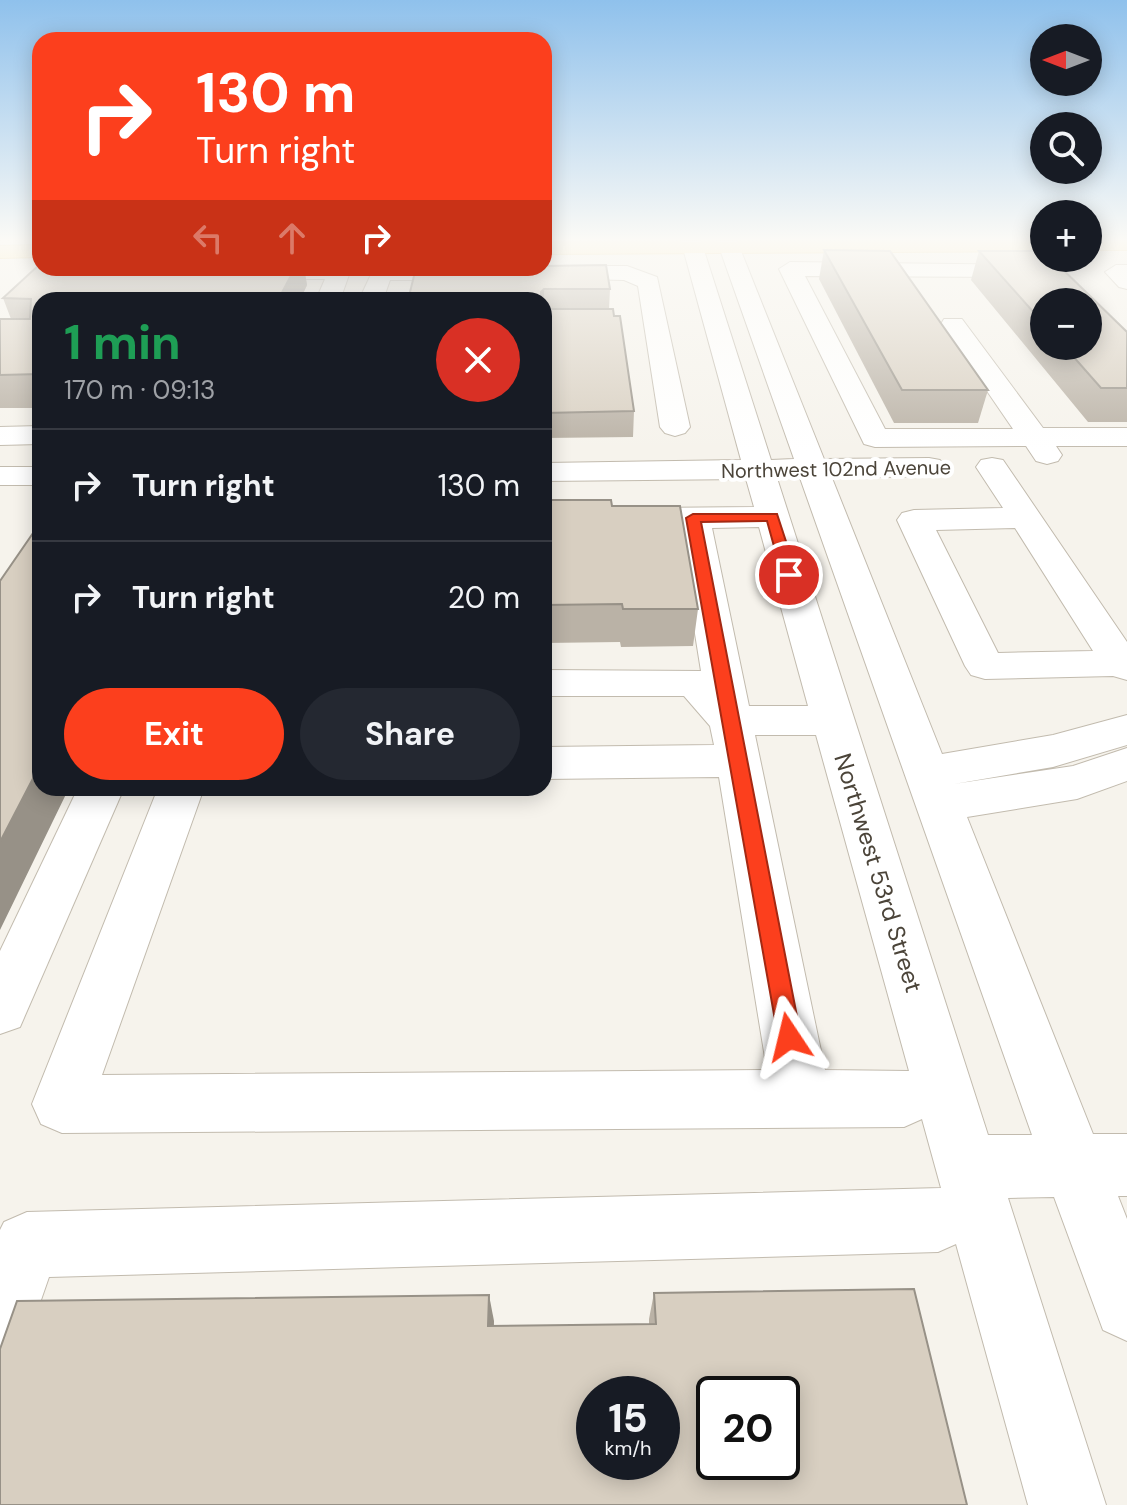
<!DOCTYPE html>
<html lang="en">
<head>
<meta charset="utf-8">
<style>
	:root { --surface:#171b24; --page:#242831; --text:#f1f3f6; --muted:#9ea1a6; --line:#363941; --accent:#fc3f1d }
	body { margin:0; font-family:"DM Sans",sans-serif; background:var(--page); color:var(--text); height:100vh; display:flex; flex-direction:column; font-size:30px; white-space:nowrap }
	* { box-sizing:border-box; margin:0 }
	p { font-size:26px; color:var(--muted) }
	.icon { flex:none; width:44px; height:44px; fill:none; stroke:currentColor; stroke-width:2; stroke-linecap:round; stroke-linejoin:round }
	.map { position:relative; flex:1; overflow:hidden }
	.details { position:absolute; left:32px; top:292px; width:520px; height:504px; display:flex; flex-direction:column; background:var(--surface); border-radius:24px; box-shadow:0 4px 20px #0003 }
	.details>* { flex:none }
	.top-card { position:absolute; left:32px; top:32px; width:520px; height:244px; border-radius:24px; box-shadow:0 4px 20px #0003; background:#fc3f1d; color:#fff; overflow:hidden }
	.needle { width:52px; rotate:270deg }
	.tools { position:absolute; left:1030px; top:24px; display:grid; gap:16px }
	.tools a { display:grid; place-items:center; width:72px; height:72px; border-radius:50%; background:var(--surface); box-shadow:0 4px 20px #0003; font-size:40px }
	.speed { position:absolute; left:576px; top:1376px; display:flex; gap:16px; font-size:40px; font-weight:700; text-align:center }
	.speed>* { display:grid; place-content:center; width:104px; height:104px; border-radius:50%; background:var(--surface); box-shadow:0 4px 20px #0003; line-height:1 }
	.speed small { font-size:20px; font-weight:400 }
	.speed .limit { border:4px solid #111; border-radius:12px; background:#fff; color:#111 }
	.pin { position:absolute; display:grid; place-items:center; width:68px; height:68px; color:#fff; margin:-34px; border:4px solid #fff; border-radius:50%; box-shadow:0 2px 8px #0007 }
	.me { position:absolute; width:88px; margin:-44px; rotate:350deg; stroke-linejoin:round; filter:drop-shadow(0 0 6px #0008) }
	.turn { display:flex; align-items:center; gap:28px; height:168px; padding:0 32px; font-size:36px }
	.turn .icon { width:104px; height:104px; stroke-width:2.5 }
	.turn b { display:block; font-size:56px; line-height:68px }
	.lanes { display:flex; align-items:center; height:76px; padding:0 32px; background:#0003; justify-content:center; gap:40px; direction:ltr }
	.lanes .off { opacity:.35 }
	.round { display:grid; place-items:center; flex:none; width:84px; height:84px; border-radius:42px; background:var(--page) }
	.headline { display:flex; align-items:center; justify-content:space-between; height:136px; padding:0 32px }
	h1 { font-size:48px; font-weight:700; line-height:60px; color:#1e9e55 }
	.primary-button { display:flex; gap:16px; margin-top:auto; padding:16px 32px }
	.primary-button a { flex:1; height:92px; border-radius:48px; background:var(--accent); color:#fff; font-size:32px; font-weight:700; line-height:92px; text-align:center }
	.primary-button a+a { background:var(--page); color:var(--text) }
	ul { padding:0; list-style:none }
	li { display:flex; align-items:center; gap:24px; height:112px; padding:0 32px; border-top:2px solid var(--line) }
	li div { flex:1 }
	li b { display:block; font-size:30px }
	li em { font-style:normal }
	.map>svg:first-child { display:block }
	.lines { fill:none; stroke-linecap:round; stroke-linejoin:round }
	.minor-casing { stroke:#c2bbae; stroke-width:2 }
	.major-casing { stroke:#e6c16a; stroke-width:2 }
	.minor { fill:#fff; fill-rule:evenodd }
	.major { fill:#ffe39c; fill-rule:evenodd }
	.wall { fill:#bab2a6; fill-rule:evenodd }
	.shaded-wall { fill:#979187 }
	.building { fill:#d8cfc1; stroke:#979187; stroke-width:2; fill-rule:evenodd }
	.route { fill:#fc3f1d; stroke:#a42913; stroke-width:2 }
	.labels { text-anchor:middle; stroke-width:8; stroke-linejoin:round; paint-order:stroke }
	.far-street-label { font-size:20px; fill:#4b4439; stroke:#fff }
	.street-label { font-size:24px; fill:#4b4439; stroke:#fff }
</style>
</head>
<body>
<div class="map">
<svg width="1127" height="1505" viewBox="0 0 1127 1505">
	<rect width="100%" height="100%" fill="#f6f3ec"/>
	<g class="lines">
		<defs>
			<g id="minor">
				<path d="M681,241h20l70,219 23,-1 -77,-218h20l87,218 105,-1 11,2 5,7 -5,7 -11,2 -97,2 110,276 111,-19 74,-20v30l-74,22 -99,17 119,-18 54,-18v33l-50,18 -110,18 126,317h34v62h-9l9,23v122l-24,-11 -49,-133 -46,1 98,307h-78l-72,-261 -18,8 -889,25 -24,69 -25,10v-126l4,-8 23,-10 914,-24 -19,-69 -18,8 -842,6 -21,-9 -9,-20 126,-316h46l-102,287 665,-5 -48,-293 -175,2v-32l170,-2 -4,-19 -26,-30h-140v-26l157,1 -23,-143 -134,1v-20l210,-2 -8,-28 -202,2v-18l197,-3zM777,478h23l232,657h-44zM759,527l49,179h-59l-37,-178zM755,735h61l93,336 -84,-1z"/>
				<path d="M790,262l260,3 35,37h-25l-24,-25 -231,-1 80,153h128l-72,-105 3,-5h18l81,109h84v18h-71l6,9 -4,6 -11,3 -11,-3 -10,-15 -151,1 -11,-3 -85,-175z"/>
				<path d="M1116,265h11v24l-8,-2 -14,-15z"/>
				<path d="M548,266h79l30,11 33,150 -5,6 -10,3 -10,-3 -5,-6 -22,-141 -14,-6 -84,-2 -3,-5z"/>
				<path d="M236,268h111l3,4 -10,28h-24l9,-21h-81l-8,-2 -3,-5z"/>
				<path d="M374,268h108l4,5 -11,7h-85l-7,20h-24z"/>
				<path d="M40,426v18l-40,1v-18z"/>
				<path d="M992,458l11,2 124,182v38l-14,-4 -128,3 -14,-4 -6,-9 -68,-146 5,-7 12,-3 89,-2 -27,-41 5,-7zM1015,528l78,123 -95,2 -62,-123z"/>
				<rect x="0" y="467" width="40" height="18"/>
				<path d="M78,788h46l-104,239 -20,7v-83z"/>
			</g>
			<g id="major">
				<path d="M1044,241v10l-500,3v-12z"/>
				<rect x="1088" y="241" width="39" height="9"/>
				<path d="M40,245v12l-40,1v-12z"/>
			</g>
		</defs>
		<use href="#minor" class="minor-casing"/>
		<use href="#major" class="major-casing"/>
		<use href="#minor" class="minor"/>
		<use href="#major" class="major"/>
	</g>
	<g class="wall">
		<path d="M824,250l164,140 -10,33h-84l-75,-144z"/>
		<path d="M979,251l148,81v90h-39l-117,-142zM1044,302l44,44h-44z"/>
		<path d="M606,265l4,24 -1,20 25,102 -1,26 -89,1v-138h-136z"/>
		<path d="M40,268h264l3,17 -7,15h-260v108h-40v-89h11l-8,-21z"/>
		<path d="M544,506h68l86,103 -5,37 -72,1 -1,-5 -76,1z"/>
		<path d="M654,1293l313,212h-967l494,-184v5l155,-2v-5z"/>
	</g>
	<g class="shaded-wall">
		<path d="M295,268h9l3,17 -7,15h-22z"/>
		<path d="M544,289v11h-3v-8z"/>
		<path d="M40,765v23h29l-69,142v-88z"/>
		<path d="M489,1295l5,26 -2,29 -4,-24z"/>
	</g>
	<g class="building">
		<path d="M824,250l66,1 98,139h-86z"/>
		<path d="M979,251h65v7h7l76,74v56h-26l-37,-42h24v-44h-44v22z"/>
		<path d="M40,264v4h255l-17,32h-238v74l-40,1v-56h30l1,-20 -28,-1z"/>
		<path d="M606,265l4,24h-66l-3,3v8h-133l8,-32h128v-2z"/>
		<path d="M544,309h69l1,7h6l14,95 -90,2z"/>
		<path d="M550,500h61l1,6h68l18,103h-75l-1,-5 -78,1v-99h6z"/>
		<path d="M40,523v242l-40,77v-261z"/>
		<path d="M914,1289l53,216h-967v-156l17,-48 472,-6 -1,31 168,-2 -2,-31zM594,1394h68v68h-68zM714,1394h68v68h-68z"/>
	</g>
	<linearGradient id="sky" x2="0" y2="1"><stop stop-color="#8fc1ec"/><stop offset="0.53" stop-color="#fbfaf6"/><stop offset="1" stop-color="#fbfaf6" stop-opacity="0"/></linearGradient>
	<rect width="1127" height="452" fill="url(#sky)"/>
	<path class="route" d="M693,514h84l20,61 -8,4 -7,-4 -15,-54 -66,1 100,515 -3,8 -9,3 -8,-3 -3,-8 -92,-519z"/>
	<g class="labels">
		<g class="far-street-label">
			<text transform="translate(836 469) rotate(-1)" y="7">Northwest 102nd Avenue</text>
		</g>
		<g class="street-label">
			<text transform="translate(878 873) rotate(73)" y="8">Northwest 53rd Street</text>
		</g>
	</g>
</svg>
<div class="tools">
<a><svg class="needle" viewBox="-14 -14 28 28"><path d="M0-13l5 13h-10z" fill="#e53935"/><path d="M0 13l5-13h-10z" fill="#9ea1a6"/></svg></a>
<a><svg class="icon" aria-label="search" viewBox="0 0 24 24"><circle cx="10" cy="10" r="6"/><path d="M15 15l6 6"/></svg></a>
<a>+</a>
<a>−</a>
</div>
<div class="speed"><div>15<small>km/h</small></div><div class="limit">20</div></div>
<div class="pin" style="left:789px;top:575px;background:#d93025"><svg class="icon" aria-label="arrive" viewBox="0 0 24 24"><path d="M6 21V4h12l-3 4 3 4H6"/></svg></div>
<svg class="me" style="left:789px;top:1037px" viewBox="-20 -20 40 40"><path d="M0-17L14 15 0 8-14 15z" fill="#fc3f1d" stroke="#fff" stroke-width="4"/></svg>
<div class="top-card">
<div class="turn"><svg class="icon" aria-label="right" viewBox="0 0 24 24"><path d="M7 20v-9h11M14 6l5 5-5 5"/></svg><div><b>130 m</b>Turn right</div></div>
<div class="lanes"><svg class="icon off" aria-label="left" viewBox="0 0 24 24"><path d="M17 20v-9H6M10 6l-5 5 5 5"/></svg><svg class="icon off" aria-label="ahead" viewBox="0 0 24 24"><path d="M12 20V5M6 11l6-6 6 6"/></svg><svg class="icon" aria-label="right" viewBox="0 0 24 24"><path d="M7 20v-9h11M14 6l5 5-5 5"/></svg></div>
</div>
<section class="details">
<div class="headline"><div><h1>1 min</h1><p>170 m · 09:13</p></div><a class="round" style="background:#d93025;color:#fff"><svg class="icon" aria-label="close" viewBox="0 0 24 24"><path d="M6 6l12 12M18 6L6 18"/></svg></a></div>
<ul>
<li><svg class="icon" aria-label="right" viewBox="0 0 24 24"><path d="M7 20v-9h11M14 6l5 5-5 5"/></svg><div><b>Turn right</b></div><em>130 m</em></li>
<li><svg class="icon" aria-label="right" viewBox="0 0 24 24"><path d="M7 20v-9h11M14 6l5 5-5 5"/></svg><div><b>Turn right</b></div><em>20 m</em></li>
</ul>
<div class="primary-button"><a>Exit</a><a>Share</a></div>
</section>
</div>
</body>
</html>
